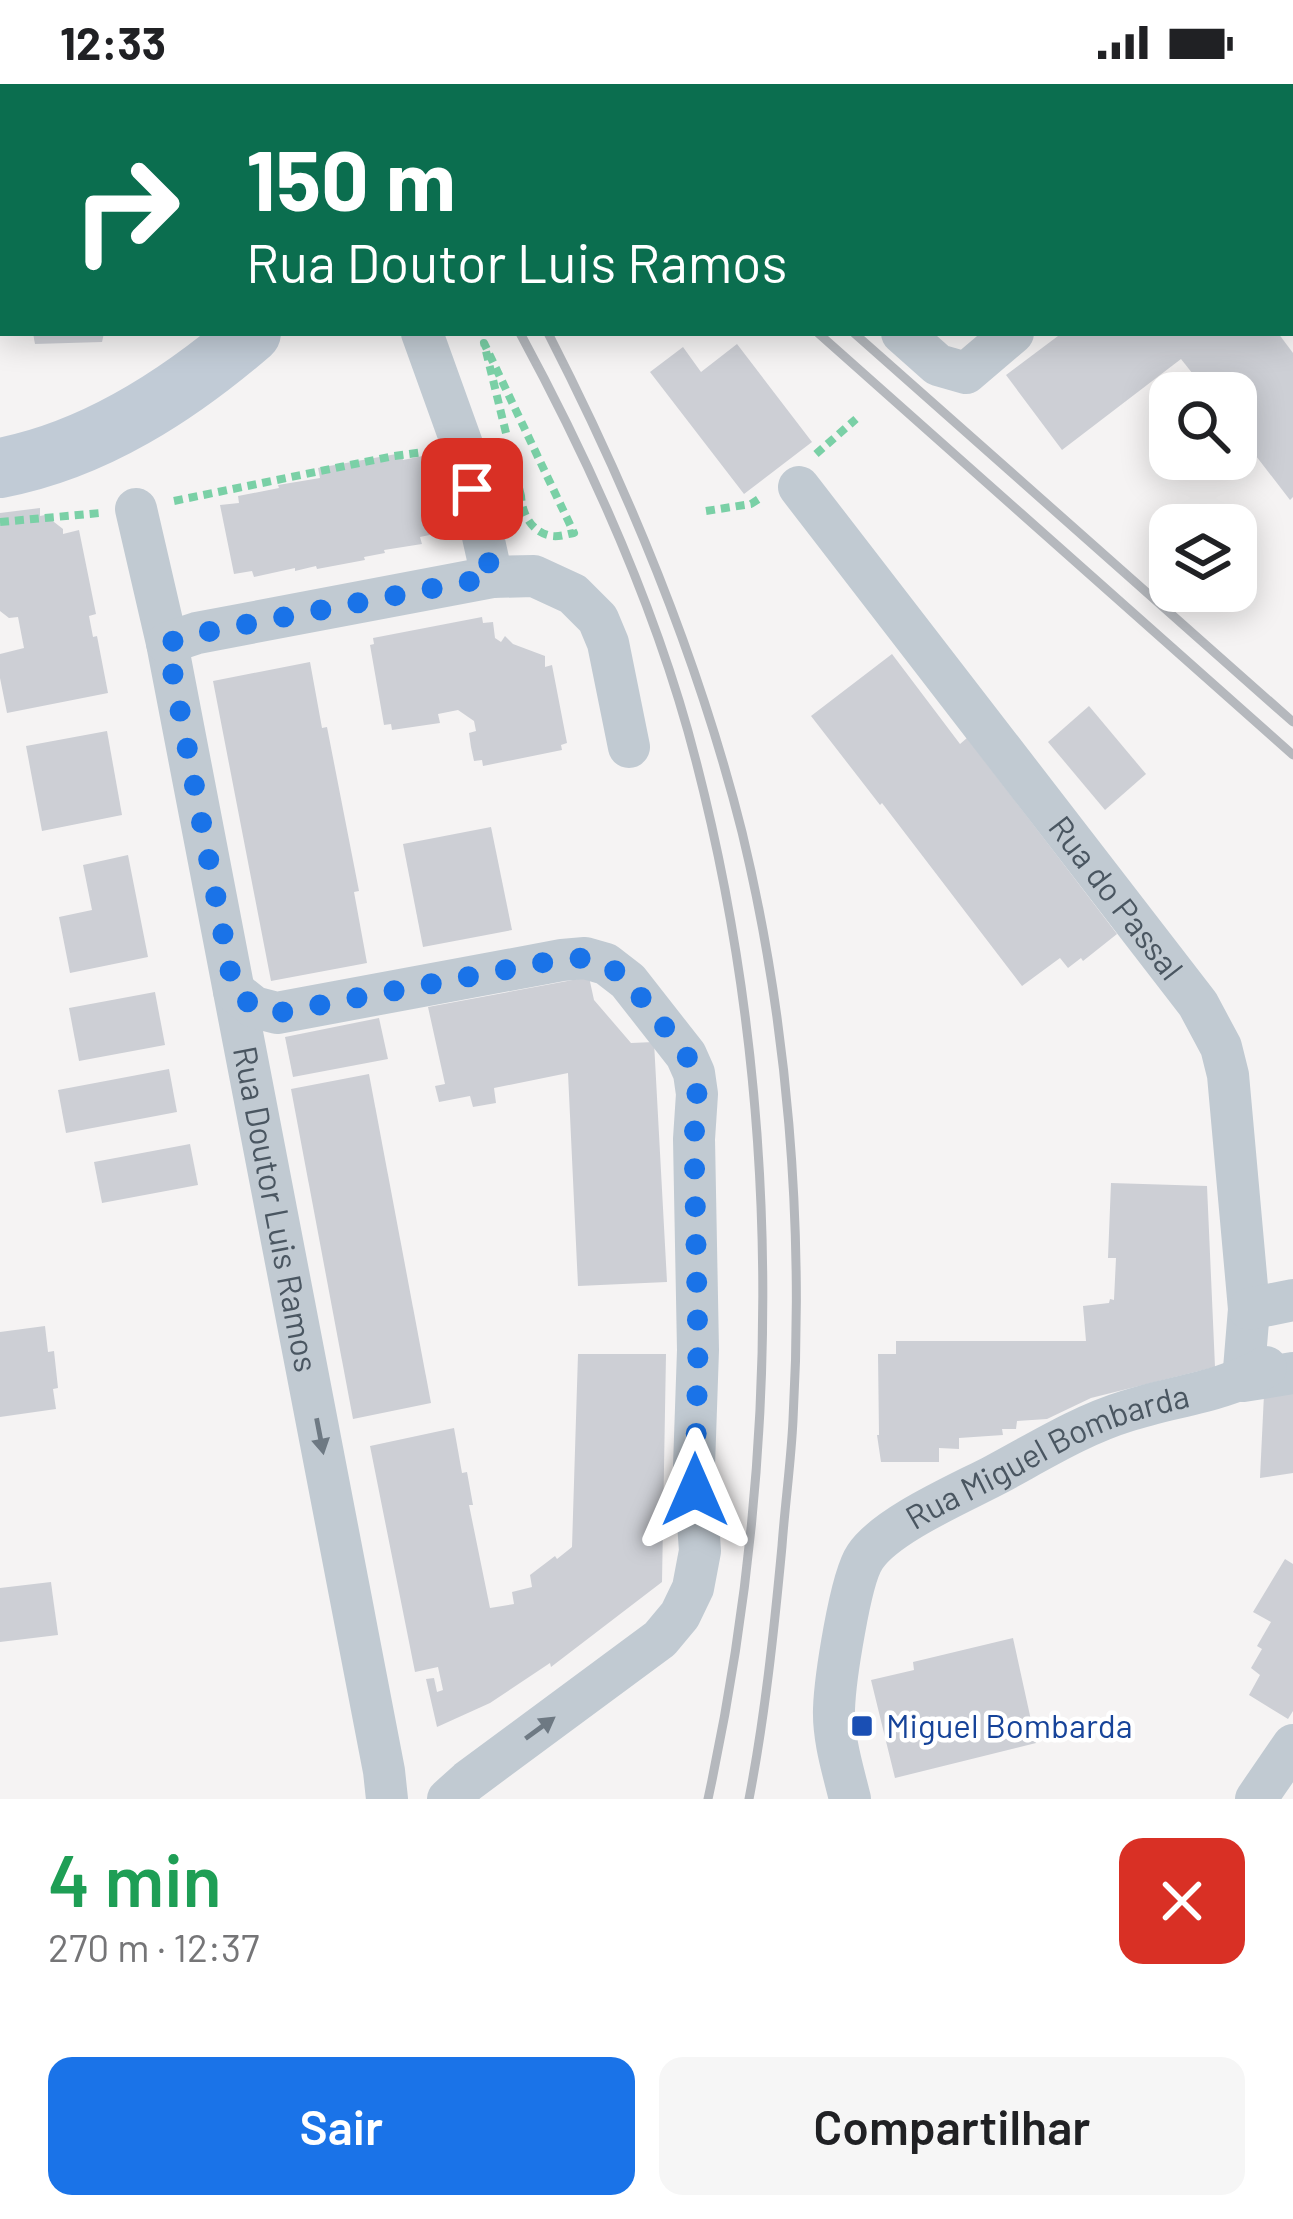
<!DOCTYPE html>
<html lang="pt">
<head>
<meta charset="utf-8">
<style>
	:root { --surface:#fff; --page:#f6f6f6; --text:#202124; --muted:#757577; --accent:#1a73e8 }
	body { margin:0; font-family:Barlow,sans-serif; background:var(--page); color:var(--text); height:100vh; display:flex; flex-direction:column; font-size:45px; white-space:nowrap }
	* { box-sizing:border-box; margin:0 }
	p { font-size:39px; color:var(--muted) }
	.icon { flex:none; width:66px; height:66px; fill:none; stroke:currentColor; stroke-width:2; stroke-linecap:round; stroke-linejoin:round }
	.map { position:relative; height:1715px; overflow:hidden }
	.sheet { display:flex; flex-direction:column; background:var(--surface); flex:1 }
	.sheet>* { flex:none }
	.top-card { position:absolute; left:0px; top:0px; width:1293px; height:252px; box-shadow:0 6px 30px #0003; background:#0b6e4f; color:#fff; overflow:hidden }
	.controls { position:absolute; left:1149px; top:288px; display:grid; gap:24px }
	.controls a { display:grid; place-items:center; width:108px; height:108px; border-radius:24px; background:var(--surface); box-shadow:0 6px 30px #0003; font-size:60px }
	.pin { position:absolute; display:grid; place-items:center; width:102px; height:102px; color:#fff; margin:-51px; border-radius:24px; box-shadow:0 6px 18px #0006 }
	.me { position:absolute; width:132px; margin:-66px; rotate:0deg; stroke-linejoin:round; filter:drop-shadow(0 0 9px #0008) }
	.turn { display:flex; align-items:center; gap:42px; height:252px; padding:0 48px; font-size:54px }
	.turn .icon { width:156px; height:156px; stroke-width:2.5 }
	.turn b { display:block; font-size:84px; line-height:102px }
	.round { display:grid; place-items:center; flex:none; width:126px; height:126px; border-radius:24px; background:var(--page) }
	.headline { display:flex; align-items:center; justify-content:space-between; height:204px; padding:0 48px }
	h1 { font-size:72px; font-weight:600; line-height:90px; color:#1e9e55 }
	.button { display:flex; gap:24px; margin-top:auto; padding:24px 48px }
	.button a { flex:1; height:138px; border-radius:24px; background:var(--accent); color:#fff; font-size:48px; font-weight:600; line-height:138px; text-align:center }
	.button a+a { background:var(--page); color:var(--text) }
	.status { display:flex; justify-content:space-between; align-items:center; height:84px; padding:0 60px; background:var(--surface); direction:ltr }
	.status svg { height:33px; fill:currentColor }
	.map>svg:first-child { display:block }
	.education { fill:#e6e4e5 }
	.building { fill:#cdcfd5 }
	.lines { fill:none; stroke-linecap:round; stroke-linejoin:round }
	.path { stroke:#7ad0a6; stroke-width:8; stroke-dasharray:9 6; stroke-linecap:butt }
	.minor { stroke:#c1cad2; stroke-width:42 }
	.secondary { stroke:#c1cbd6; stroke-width:60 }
	.rail { stroke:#b5b8bd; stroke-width:9 }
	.secondary-bridge { stroke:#c1cbd6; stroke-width:60 }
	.oneway { fill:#6e7983 }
	.route { stroke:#1a73e8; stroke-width:21; stroke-dasharray:0 37.8 }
	.transit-dot { fill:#1a4fb4; stroke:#fff; stroke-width:4.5 }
	.labels { text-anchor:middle; stroke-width:9; stroke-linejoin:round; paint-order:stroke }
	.street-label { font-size:33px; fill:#4a5661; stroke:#fff }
	.transit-label { font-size:33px; fill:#164399; stroke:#fff; text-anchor:start }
</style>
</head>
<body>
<div class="status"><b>12:33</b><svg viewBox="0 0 49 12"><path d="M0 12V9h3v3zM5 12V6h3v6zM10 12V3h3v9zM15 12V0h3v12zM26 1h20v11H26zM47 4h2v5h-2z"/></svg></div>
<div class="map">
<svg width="1293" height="1715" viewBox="0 0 1293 1715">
	<rect width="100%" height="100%" fill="#f5f3f3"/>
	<path class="education" d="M645,0h615l-4,3h-608z"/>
	<g class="building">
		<path d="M33,249h71l-2,9 -67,2z"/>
		<path d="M1062,249h216l15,20v144l-3,3 -54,-70v-37h-28l-27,-34 -119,91 -56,-75z"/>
		<path d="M737,260l75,98 -68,52 -94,-122 33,-25 18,25z"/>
		<path d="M402,369l1,7 20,-4 4,23 3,-1 9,55 -19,4 2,7 -38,6 1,3 -21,4 1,3 -48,9 -1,-3 -21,5v-3l-41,9 -2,-6 -18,3 -14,-69 19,-2 -1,-7 41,-8 -1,-3 42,-7 -2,-10z"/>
		<path d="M40,424v8l5,-1 18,14v5l16,-4 17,84 -7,2 4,21 4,-1 11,57 -101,20 -7,-35v-24l24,-6 -6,-31 -9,1 -9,-7v-98z"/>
		<path d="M482,533l1,6 10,-1 2,16 6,4 4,-6 8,8 32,12v11l7,-2 15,78 -6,2 1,5 -79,16 -1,-6 -8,1 -3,-14 -2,-14 7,-2 -2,-10 -16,-11 -20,4 2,9 -48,7 -1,-6 -7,1 -14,-80 4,-1 -1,-6z"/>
		<path d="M892,570l68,90 7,-6 150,196 -34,27 -2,-3 -13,10 -8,-10 -38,28 -140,-183 -2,2 -69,-89z"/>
		<path d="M310,578l12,66 5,-1 32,164 -5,1 13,71 -96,18 -58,-300z"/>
		<path d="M1089,622l57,68 -41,36 -57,-68z"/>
		<path d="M107,647l15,84 -80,16 -16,-85z"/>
		<path d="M491,743l21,103 -89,17 -20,-103z"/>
		<path d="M128,771l20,102 -78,16 -11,-56 33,-7 -9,-45z"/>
		<path d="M589,893l5,23 37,43 23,-1 13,240 -89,4 -10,-213 -74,15 2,15 -23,4 -3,-11 -31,6 -4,-16 10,-2 -17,-77z"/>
		<path d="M155,908l10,53 -86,16 -10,-53z"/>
		<path d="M379,934l9,41 -95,18 -8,-40z"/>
		<path d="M169,985l8,43 -111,21 -8,-43z"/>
		<path d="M369,990l62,329 -78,16 -62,-330z"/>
		<path d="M190,1060l8,41 -96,18 -8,-41z"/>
		<path d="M1111,1099l96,3 8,181 -124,31 -44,21 -30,2 -1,8h-14l1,6 -44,3v11l-20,-1v14h-58l-4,-27h2l-1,-81h18v-13h190l-3,-35 26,-3 1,-4 4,1 2,-42h-8z"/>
		<path d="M45,1242l3,26 6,-1 4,37 -5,1 3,20 -56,8v-85z"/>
		<path d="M578,1270h88l-4,228 -111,85 -1,-4 -60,40 -53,24 -11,-48 8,-1 3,14 6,-2 -5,-23 -23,5 -45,-226 84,-18 8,45 5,-1 6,33h-4l21,103 24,-4 -2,-12 20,-5 -2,-12 25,-19 2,3 15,-12z"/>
		<path d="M1293,1303v86l-33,5 4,-84z"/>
		<path d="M1285,1475l8,5v147l-5,8 -39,-24 11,-20 -9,-7 11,-19 -5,-3 14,-24 -18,-10z"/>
		<path d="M51,1498l7,53 -58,7v-54z"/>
		<path d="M1013,1554l23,105 -141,35 -24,-98 43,-10 -1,-8z"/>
	</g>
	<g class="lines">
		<g class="path">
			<path d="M506,349l-22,-90 90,190c-7,1 -14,4 -22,3 -20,-3 -30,-22 -31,-40"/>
			<path d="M816,370l40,-35"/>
			<path d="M512,375l9,37 -6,-1"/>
			<path d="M174,417l220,-45 30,-4"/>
			<path d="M706,427l45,-7 11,-7"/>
			<path d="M0,438l100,-9"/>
		</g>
		<g class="minor">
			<path d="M275,0l3,3"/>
			<path d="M625,0l3,3"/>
			<path d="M1290,29l3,-2"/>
			<path d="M1290,215l3,5"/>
			<path d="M422,249l41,114 29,130"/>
			<path d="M902,249l36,32 28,8 47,-40"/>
			<path id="s1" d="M799,403l399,517 23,43 7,28 21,234 -6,72 50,-8"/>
			<path id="s2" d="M136,425l31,134 217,1128 3,28"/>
			<path d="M167,559l30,-10 295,-56 42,-1 39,18 25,25 10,24 21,104"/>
			<path d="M234,907l20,16 23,6 285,-53 23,-2 21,6 22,17 58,74 8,18 3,21 -3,45 4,211 -4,116 6,85 -7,37 -13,27 -20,24 -192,142 -20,18"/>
			<path d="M1249,1225l44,-9"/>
			<path id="s3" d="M850,1715c-7,-29 -17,-60 -16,-90 1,-29 16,-130 31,-152 21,-32 96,-64 130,-82 43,-23 86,-50 132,-64 46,-15 96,-19 139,-44"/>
			<path d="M1256,1715l37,-54"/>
		</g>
		<path class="secondary" d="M0,384c95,-18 179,-73 251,-135"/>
		<g class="rail">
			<path d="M351,0l2,3"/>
			<path d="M380,0l3,3"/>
			<path d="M529,0l4,3"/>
			<path d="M568,0l4,3"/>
			<path d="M520,249c73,135 138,279 176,428 88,340 86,697 12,1038"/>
			<path d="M548,249c82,160 150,324 194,499 46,190 62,393 51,588 -2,42 -8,84 -11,126 -8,85 -17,170 -33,253"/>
			<path d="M818,249l475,422"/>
			<path d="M854,249l439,389"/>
		</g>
		<path class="secondary-bridge" d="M532,3l3,-3"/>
	</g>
	<defs><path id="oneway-solid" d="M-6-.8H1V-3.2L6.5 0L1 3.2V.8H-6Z" transform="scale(3)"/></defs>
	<g class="oneway">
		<use href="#oneway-solid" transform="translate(320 1352) rotate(79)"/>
		<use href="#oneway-solid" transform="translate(540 1644) rotate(-36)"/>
	</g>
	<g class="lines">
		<path class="route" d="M472,405l20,88 -296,57 -29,9 67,348 20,16 23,6 285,-54 23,-1 21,6 22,17 58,73 8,19 3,21 -3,45 4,211 -3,140"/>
	</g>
	<rect class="transit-dot" x="850" y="1630" width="24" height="24" rx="6"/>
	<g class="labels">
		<g class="street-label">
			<text dy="12" stroke="none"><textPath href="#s1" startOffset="519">Rua do Passal</textPath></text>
			<text dy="12" stroke="none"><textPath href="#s2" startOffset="714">Rua Doutor Luis Ramos</textPath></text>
			<text dy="12" stroke="none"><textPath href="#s3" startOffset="459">Rua Miguel Bombarda</textPath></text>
		</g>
		<g class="transit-label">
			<text x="886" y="1654">Miguel Bombarda</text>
		</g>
	</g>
</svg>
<div class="controls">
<a><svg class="icon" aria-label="search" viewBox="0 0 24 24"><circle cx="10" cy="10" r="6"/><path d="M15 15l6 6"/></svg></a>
<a><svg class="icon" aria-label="layers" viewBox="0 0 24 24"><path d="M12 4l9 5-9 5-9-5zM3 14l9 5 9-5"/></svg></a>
</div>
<div class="pin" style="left:472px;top:405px;background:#d93025"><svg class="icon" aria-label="arrive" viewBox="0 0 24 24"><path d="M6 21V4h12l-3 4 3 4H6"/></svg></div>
<svg class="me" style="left:695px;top:1406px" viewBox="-20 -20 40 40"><path d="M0-17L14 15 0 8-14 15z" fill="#1a73e8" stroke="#fff" stroke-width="4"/></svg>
<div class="top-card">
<div class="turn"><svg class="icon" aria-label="right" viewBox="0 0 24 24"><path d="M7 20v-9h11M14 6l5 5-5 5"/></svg><div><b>150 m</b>Rua Doutor Luis Ramos</div></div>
</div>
</div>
<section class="sheet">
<div class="headline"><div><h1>4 min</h1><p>270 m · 12:37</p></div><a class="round" style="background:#d93025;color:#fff"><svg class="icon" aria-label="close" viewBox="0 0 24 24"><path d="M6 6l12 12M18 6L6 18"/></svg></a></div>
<div class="button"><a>Sair</a><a>Compartilhar</a></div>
</section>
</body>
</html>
